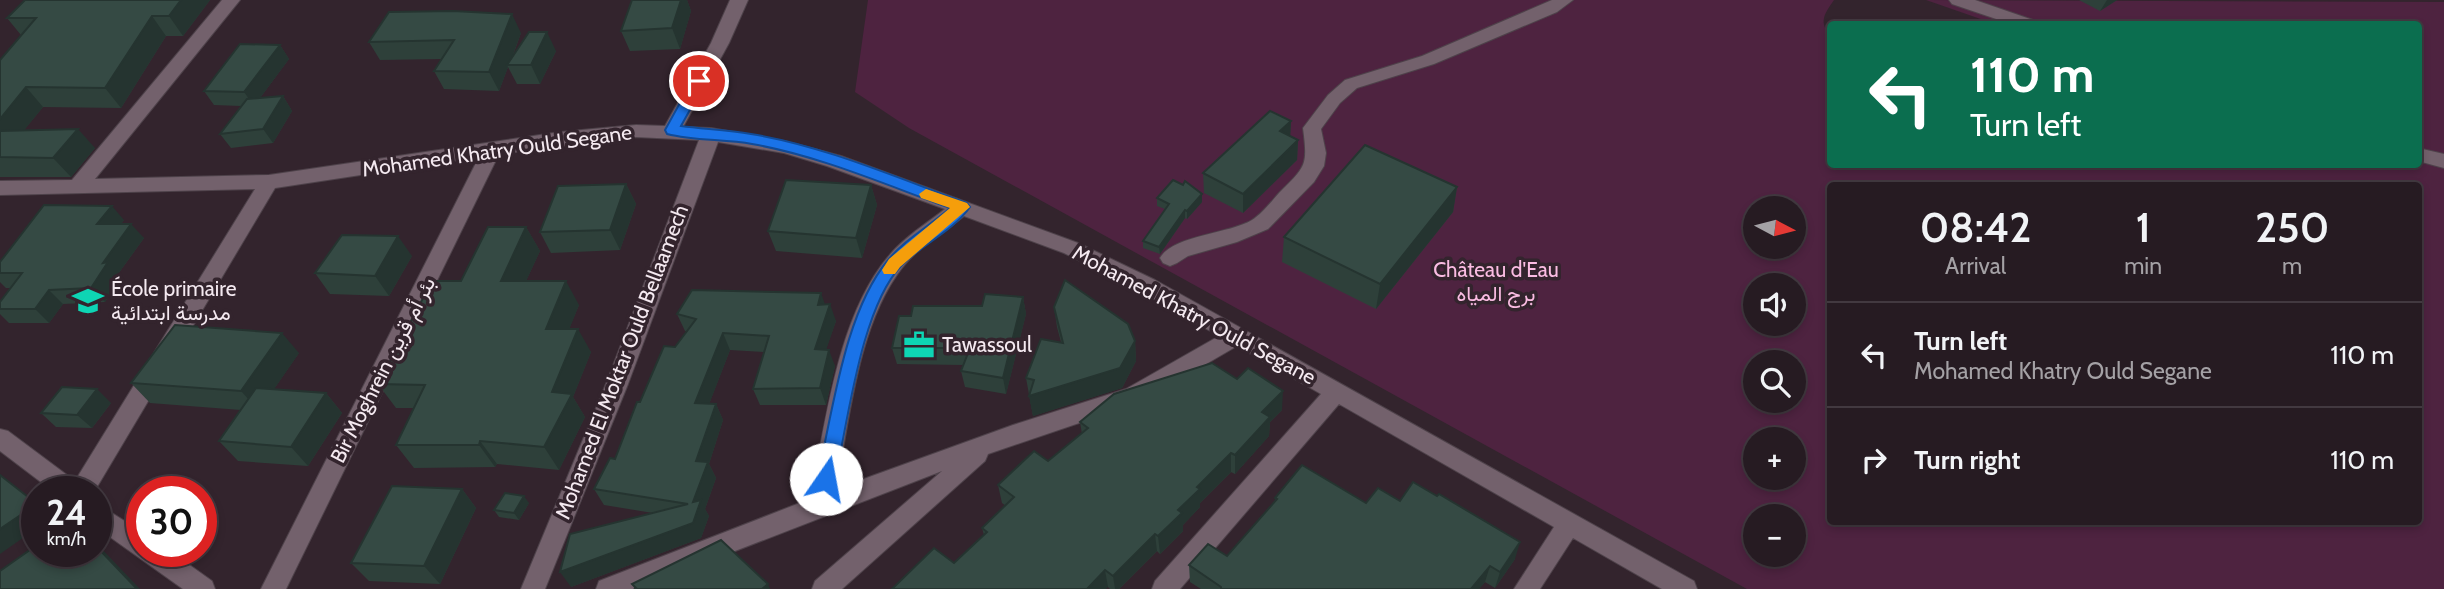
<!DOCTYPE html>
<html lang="en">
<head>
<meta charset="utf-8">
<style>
	:root { --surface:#261b22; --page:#32282f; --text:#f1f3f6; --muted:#a4a1a5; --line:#423940 }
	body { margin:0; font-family:Cabin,Vazirmatn,sans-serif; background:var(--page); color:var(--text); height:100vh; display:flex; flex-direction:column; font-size:26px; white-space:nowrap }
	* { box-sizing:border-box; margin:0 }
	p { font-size:23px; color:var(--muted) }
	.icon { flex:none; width:38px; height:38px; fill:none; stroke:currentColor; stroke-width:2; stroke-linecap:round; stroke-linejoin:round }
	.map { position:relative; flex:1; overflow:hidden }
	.drawer { position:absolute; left:1827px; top:182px; width:595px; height:343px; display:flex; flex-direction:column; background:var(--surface); border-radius:7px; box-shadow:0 4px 10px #0003,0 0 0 2px var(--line) }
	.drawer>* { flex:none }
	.banner { position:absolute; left:1827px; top:21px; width:595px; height:147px; border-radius:7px; box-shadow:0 4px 10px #0003,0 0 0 2px var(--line); background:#0b6e4f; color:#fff; overflow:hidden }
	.needle { width:46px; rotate:97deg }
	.tools { position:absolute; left:1743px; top:196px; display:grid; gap:14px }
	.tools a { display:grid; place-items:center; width:63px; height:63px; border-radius:50%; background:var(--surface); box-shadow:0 4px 10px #0003,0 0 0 2px var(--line); font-size:35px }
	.speed { position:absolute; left:21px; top:476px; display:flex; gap:14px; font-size:35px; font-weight:700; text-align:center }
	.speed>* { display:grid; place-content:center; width:91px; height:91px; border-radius:50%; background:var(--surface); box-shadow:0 4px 10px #0003,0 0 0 2px var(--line); line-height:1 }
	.speed small { font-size:18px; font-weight:400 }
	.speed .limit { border:10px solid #d22; background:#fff; color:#111 }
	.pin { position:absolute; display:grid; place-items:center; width:60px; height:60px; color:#fff; margin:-30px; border:4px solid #fff; border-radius:50%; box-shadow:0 2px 7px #0007 }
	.me { position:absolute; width:77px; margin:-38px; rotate:12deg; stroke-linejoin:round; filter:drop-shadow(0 0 5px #0008) }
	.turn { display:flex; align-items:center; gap:24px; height:147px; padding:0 28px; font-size:32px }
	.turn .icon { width:91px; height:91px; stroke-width:2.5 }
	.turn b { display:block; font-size:49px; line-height:60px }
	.eta { display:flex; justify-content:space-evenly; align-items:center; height:119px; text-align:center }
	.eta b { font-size:42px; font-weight:600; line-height:49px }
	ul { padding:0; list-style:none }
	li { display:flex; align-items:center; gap:21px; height:105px; padding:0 28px; border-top:2px solid var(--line) }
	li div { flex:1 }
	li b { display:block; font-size:26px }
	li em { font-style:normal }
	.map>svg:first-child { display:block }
	.green { fill:#4e2340; fill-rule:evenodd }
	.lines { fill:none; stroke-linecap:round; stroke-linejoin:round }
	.minor-casing { stroke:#4e424a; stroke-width:2 }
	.minor { fill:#73616c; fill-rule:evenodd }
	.wall { fill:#2e403a }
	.shaded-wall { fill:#253430 }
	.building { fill:#354a44; stroke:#253430; stroke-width:2 }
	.route { fill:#1a73e8; stroke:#114b97; stroke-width:2 }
	.slow { fill:#f59e0b }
	.labels { text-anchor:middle; stroke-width:7; stroke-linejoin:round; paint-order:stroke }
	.street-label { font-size:21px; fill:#f4e9f0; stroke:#33242d }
	.park-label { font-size:21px; fill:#fabce2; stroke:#33242d }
	.poi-label { font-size:21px; fill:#f4e9f0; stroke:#33242d; text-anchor:start }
</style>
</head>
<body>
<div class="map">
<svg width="2444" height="589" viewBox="0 0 2444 589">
	<rect width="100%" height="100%" fill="#33242d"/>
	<path class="green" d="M868,0h966c-9,13 -16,22 -4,35v129h588v-140h-423l-69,-24 518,2v587h-697l-838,-461 -54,-36zM1830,186h588v336h-588zM1755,208h39v39h-39zM1755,285h39v39h-39zM1755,362h39v39h-39zM1755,439h39v39h-39zM1755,516h39v39h-39z"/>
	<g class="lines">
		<defs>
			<g id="minor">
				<path d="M222,0h18l-145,179 174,-4 291,-43 76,-7 29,1 46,-83 19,-43h18l-19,43 -46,84 28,1 73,13 57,15 237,87 77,37 539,301 3,8h-35l-89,-51 -33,51h-26l40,-62 -215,-123 -159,185h-28l3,-8 166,-187 -84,-48 -96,56 -153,52 -3,7 -143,128h-30l3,-8 127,-110 -305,118h-41l3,-8 211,-82c16,-76 27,-181 78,-242 15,-19 38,-33 57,-48l-118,-43 -43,-13 -66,-11 -90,242 -83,205h-24l85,-205 93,-244 -63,-3 -137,17 -213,435h-25l218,-432 -204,31 -181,304h-40l-54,-41v-22l8,2 67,50 180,-292 -255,6v-14l72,-1zM964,216l100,37 77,39 78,44 -93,53 -113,36 -177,64c13,-68 22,-165 66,-221 16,-21 41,-35 62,-52z"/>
				<path d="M1552,0h21l-16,12 -123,52 -77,24 -17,15 -19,26 5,24 -2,13 -10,16 -46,47 -31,13 -49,14 -11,7 -7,3 -7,-3 -3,-5c13,-23 69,-24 92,-38 10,-6 19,-18 27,-27 27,-27 29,-27 24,-65l25,-33 17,-15 77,-24z"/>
				<path d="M1949,0h26l58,20 3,4h-25l-59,-20z"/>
				<path d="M2418,148l26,6v14l-26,-7z"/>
				<path d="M96,503l46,29v19h28l42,30 3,8h-32l-87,-62z"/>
			</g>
		</defs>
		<use href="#minor" class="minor-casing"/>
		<use href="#minor" class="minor"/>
	</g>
	<g class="wall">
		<path d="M210,0l-27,36h-17l-45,72 -78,-1 -19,23 71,18 -24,29h-71v-117l21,-25 -14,-17z"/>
		<path d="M632,0h55l4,11 -11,38 -50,2 -9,-20z"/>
		<path d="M2079,0h38l-17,11z"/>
		<path d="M521,33l-9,25 44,-7 -16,33h-23l-9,-17 -9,24 -55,-2 -10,-18 7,-12 -61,1 -11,-18z"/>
		<path d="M280,45l9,14 -29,39 23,-2 9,15 -19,32 -42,5 -11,-14 21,-28 -27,-1 -10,-14z"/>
		<path d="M1291,121l-1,15 8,4 -1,20 -54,53 -39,-20 -1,-20z"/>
		<path d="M626,184l10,20 -16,46 -69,3 -11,-21z"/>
		<path d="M871,185l6,20 -15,53 -86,-7 -8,-20z"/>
		<path d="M1457,187l-4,25 -77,97 -94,-47 2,-25z"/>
		<path d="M1157,198l45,4 -15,17 -2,-1 -25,36 -17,-6v-7l22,-32 -8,-3z"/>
		<path d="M124,220l-3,4 23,14 -26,36 3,3 -16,25 -42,2 -14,19h-40l-9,-9v-12l11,-14h-5l-6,-6v-20z"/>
		<path d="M526,227l14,24 -14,30 53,24 -10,24 22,23 -18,45 12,20 -26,53 -62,-6 -2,3 -81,1 -18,-23 18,-37h-18l-18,-24 83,-103z"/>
		<path d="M412,256l-23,40 -59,-2 -15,-21z"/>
		<path d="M1023,297l3,17 -20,80 -41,-7 -4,-16 2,-6 -66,-1 -5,-16 90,-42z"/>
		<path d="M825,305l11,16 -10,28 9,17 -9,39h-66l-7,-16 11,-37 -34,-2 -21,54h7l7,16 -14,44 7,14 -11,31 4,7 -8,22 -130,49 82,-74 -49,-8 -10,-16 21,-30 25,-57 35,-55 12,-16h-2l-8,-17z"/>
		<path d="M1054,307l81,34 1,20 -14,27 -89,28 -7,-38 35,-36 -4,-15z"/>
		<path d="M299,353l-25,36 52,4 16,20 -34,53 -70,-5 -19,-20 22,-31 -91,-7 -19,-20z"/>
		<path d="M111,403l-19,25 -36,-1 -15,-14z"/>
		<path d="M1282,410l-12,12 -1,14 -34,38 -4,-2 -31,31v4l-17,18v6l-23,23 -3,-3 -38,38h-9l-2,-2 -154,-24 30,-28 -2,-7 24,-22 -4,-3 -4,-18 50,-24 34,-27 -2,-12z"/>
		<path d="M462,489l14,19 -36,76 -71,-3 -18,-18z"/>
		<path d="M1275,498l91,5 34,-2 115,58 -20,29 -10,-6 -6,7h-278l-11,-7 -1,-17 38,-9 48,-54z"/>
		<path d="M529,503l-10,17 -20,-3 -5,-7z"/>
	</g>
	<g class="shaded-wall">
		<path d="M181,0h29l-27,36 -14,-20z"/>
		<path d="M681,0h6l4,11 -11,38 -8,-21z"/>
		<path d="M2107,0h10l-17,11z"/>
		<path d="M512,14l9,19 -12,32h-2l1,2 -9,24 -10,-19z"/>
		<path d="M152,16l14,20 -45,72 -16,-20z"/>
		<path d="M547,32l9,19 -16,33 -9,-19z"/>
		<path d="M280,45l9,14 -35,47 -10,-14z"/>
		<path d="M26,87l17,20 -35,43 -8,-8v-23z"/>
		<path d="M283,96l9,15 -19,32 -10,-14z"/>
		<path d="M1291,121l-1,19 -10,-9z"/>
		<path d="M78,129l17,19 -24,29 -18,-19z"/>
		<path d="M1298,140l-1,20 -54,53v-19z"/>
		<path d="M626,184l10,20 -16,46 -10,-20z"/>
		<path d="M871,185l6,20 -15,53 -6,-20z"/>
		<path d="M1457,187l-4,25 -77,97 4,-25z"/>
		<path d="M1202,194v8l-15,17v-8z"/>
		<path d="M112,206l12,14 -14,18 -13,-14z"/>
		<path d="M1185,210v8l-25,36 -1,-7z"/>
		<path d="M131,224l13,14 -26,36 3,3 -16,25 -14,-14 12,-25z"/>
		<path d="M526,227l14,24 -25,54 -14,-24z"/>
		<path d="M398,236l14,20 -23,40 -14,-20z"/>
		<path d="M566,281l13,24 -19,47 -14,-23z"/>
		<path d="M49,290l14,14 -14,19 -14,-14z"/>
		<path d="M821,293l6,17 -9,-5z"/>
		<path d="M1023,297l3,17 -20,80 -3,-16z"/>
		<path d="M830,304l6,17 -15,44 -6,-16z"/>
		<path d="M578,329l13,23 -18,45 12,20 -26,53 -15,-23 8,-55z"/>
		<path d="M282,333l17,20 -40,58 -18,-20z"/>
		<path d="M723,333l7,17 -27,70 -8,-17z"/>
		<path d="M1135,341l1,20 -14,27 -89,28 -4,-20z"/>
		<path d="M829,350l6,16 -9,39 -6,-17z"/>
		<path d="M97,389l14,14 -19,25 -15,-13z"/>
		<path d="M1283,391l-1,19 -12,12 -1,14 -34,38v-19l27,-43z"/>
		<path d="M326,393l16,20 -34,53 -17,-19z"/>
		<path d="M716,404l7,16 -14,44 7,14 -11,31 4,7 -8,22 -130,49 -11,-15 133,-70 3,-41z"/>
		<path d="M480,441l17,23 -2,3 -16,-22z"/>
		<path d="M1231,453v19l-31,31v4l-17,18v6l-23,23 -2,-18 39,-49z"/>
		<path d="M462,489l14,19 -36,76 -16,-18z"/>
		<path d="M524,496l5,7 -10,17 -5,-7z"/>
		<path d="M37,504v24l-37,26v-25z"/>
		<path d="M1155,534l2,17 -38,38h-4l-2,-13z"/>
		<path d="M1520,542l-5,17 -20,29 5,-16z"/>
		<path d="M96,543l44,46h-3l-41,-43z"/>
		<path d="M1490,566l-5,16 -6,7h-8z"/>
		<path d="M1105,570l3,17 -2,2h-19z"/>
		<path d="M768,584l2,5h-8z"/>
	</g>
	<g class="building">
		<path d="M25,0h156l-12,16h-17l-47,72 -79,-1 -26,32v-59l36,-42h-29z"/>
		<path d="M632,0h49l-9,28 -51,3z"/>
		<path d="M453,11l59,3 -23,58 -55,-1 20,-31 -85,2 20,-30z"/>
		<path d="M529,32h18l-16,33h-24z"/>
		<path d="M240,44l40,1 -36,47 -40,-1z"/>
		<path d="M283,96l-20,33 -43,5 27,-35z"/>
		<path d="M1270,111l21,10 -11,10 18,9 -55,54 -40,-21z"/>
		<path d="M78,129l-25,29 -53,-1v-26z"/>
		<path d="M1365,145l92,42 -77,97 -96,-47z"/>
		<path d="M786,180l85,5 -15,53 -88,-7z"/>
		<path d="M1173,180l10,5 2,-4 17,13 -15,17 -2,-1 -26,37 -16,-6 26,-37 -12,-6z"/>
		<path d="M626,184l-16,46 -70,2 18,-46z"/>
		<path d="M44,205l68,1 -15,18h34l-28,39 5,-1 -17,26 -42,2 -14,19h-35v-7l22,-29h-22v-11z"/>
		<path d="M488,227h38l-25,54h65l-20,48h32l-26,63 20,2 -28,53 -64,-6 -1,4h-83l29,-60 -47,-1 54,-103h29z"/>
		<path d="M342,235l56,1 -23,40 -60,-3z"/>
		<path d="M1065,280l63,44 7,17 -15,27 -91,28 5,-16 -8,-2 15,-39 22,4 -9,-36z"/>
		<path d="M692,290l129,3 -3,12 12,-1 -15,45 14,1 -9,38 -67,1 16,-53 -46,-3 -28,70 21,1 -20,57 12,1 -15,40 8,-2 -8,23 -133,49 10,-38 118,-30 -94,-15 16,-31 5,1 22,-57h3l24,-56 11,1 21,-28 -19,-5z"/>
		<path d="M985,294l38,3 -20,81 -42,-7 9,-23h-78l7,-32h12l2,-10h69z"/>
		<path d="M175,325l107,8 -41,58 -110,-8z"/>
		<path d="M1212,363l25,16 11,-11 35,23 -21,21 8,5 -35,38 -4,-2 -34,34 3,2 -22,21 4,3 -24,23 -3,-2 -42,42 -8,-6 -18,19h-195l42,-41 20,15 33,-31 -5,-4 32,-31 -16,-12 36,-34 14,10 40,-33 -8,-6 34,-28z"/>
		<path d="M62,387l35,2 -20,26 -36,-2z"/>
		<path d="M256,388l70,5 -35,54 -72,-6z"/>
		<path d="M1302,465l64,38 12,-15 22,13 13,-19 24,14 2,-2 81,48 -20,30 -10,-6 -19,23h-250v-2l-32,-22 19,-21 19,12 50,-57 -2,-1z"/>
		<path d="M0,475l37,29 -37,25z"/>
		<path d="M392,486l70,3 -38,77 -73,-3z"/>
		<path d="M505,493l19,3 -10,17 -20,-3z"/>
		<path d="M721,540l47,44 -6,5h-128l2,-1 -4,-4z"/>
		<path d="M37,545v6h59v-5l41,43h-137v-18z"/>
	</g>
	<path class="route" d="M699,76l7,5 -25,45c23,3 47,4 70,8 74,12 146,44 216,69l3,4c-17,24 -49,38 -69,59 -40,42 -53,156 -66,213l-2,5 -7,3 -6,-3 -3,-5c16,-67 27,-166 71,-219 16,-20 43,-35 62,-52 -64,-23 -130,-52 -198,-64 -28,-5 -58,-3 -85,-10l-2,-4 27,-49z"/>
	<path class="slow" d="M926,189l41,14 3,4 -70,60 -5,7h-11l-2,-4 7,-11 61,-51 -29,-10 -2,-4z"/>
	<defs>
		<symbol id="school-bare" viewBox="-9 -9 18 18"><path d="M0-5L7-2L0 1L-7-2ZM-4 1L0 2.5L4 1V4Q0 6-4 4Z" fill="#0ed5b4" stroke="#33242d" stroke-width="2.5" paint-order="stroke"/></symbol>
		<symbol id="office-bare" viewBox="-9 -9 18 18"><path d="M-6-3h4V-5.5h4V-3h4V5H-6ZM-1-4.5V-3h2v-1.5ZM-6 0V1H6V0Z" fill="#0ed5b4" stroke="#33242d" stroke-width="2.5" paint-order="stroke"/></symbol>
	</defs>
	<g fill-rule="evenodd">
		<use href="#school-bare" x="66" y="279" width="44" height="44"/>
		<use href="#office-bare" x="897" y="323" width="44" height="44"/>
	</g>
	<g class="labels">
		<g class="street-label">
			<text transform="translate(497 151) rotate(-8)" y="7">Mohamed Khatry Ould Segane</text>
			<text transform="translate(1194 315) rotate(28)" y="7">Mohamed Khatry Ould Segane</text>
			<text transform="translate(622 362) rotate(-69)" y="7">Mohamed El Moktar Ould Bellaamech</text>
			<text transform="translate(383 370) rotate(-63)" y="7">Bir Moghrein بئر أم قرين</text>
		</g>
		<g class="park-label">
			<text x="1496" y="277">Château d'Eau<tspan x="1496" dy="24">برج المياه</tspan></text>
		</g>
		<g class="poi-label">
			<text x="111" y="296">École primaire<tspan x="111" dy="24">مدرسة ابتدائية</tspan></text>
			<text x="942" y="352">Tawassoul</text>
		</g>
	</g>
</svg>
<div class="tools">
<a><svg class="needle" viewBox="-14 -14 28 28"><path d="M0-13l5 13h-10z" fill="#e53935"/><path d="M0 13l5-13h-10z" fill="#a4a1a5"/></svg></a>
<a><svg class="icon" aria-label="sound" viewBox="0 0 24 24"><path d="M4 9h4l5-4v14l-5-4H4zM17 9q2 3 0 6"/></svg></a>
<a><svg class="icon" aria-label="search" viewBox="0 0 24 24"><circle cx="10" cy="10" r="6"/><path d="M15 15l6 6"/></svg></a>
<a>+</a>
<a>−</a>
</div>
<div class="speed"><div>24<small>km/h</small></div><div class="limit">30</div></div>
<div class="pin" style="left:699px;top:81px;background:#d93025"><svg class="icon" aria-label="arrive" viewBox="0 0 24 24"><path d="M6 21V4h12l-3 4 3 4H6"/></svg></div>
<svg class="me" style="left:826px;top:479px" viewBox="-20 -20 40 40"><circle r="19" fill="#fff"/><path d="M0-13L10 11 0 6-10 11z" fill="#1a73e8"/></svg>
<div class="banner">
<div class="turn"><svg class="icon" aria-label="left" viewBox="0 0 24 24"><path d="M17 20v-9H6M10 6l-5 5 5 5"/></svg><div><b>110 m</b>Turn left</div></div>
</div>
<section class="drawer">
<div class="eta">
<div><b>08:42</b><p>Arrival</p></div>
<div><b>1</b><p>min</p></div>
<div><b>250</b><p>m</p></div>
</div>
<ul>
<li><svg class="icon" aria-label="left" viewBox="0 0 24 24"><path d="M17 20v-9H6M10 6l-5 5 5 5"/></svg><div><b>Turn left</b><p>Mohamed Khatry Ould Segane</p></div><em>110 m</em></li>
<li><svg class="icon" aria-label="right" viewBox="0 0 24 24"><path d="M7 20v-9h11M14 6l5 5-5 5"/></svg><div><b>Turn right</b></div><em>110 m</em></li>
</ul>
</section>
</div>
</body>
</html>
